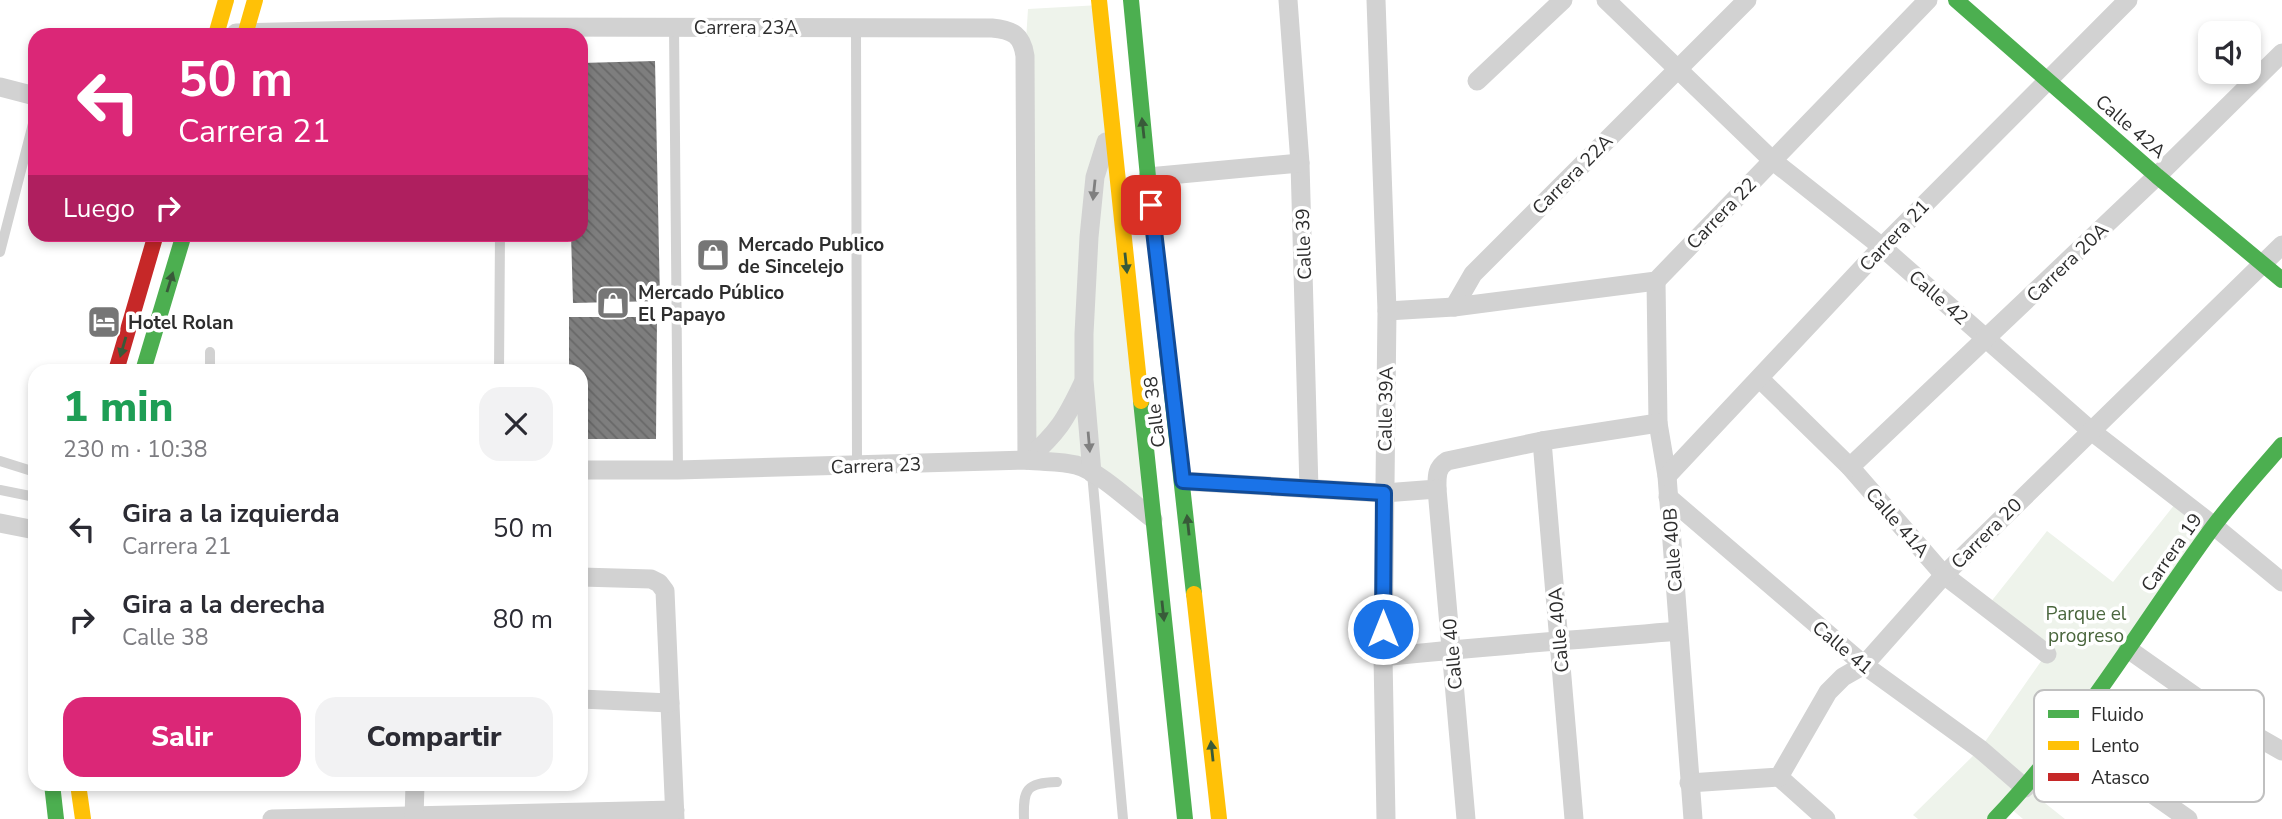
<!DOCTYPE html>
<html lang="es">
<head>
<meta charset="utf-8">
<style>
	:root { --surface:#fff; --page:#f2f2f3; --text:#2b2b33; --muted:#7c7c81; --accent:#db2777 }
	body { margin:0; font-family:"Nunito Sans",sans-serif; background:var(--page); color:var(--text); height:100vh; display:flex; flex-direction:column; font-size:26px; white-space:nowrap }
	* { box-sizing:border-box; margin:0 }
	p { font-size:23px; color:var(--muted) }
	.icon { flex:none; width:38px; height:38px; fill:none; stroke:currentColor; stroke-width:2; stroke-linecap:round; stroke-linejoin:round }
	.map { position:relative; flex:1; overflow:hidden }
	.panel { position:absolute; left:28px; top:364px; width:560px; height:427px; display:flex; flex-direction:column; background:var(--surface); border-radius:21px; box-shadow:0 4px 10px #0003 }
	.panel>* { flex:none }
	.hud { position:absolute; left:28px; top:28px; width:560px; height:214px; border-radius:21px; box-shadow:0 4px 10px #0003; background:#db2777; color:#fff; overflow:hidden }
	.buttons { position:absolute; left:2198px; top:21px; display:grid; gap:14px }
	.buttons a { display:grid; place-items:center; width:63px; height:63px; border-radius:14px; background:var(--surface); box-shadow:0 4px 10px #0003; font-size:35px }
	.pin { position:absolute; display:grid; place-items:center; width:60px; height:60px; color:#fff; margin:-30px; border-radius:14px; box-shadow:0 4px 10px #0006 }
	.me { position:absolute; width:77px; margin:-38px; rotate:0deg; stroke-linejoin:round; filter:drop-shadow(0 0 5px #0008) }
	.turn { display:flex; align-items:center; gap:24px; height:147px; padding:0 35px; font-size:32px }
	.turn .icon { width:91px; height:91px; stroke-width:2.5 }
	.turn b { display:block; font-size:49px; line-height:60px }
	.then { display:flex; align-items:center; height:66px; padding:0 35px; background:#0003; gap:14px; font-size:26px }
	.round { display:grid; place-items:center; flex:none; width:74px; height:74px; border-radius:21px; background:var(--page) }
	.headline { display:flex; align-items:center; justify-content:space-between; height:119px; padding:0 35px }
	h1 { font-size:42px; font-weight:800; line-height:52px; color:#1e9e55 }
	.primary-button { display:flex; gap:14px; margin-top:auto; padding:14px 35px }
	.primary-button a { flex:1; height:80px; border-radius:21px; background:var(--accent); color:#fff; font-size:28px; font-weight:800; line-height:80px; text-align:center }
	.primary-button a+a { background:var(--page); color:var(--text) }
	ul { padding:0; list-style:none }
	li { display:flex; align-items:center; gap:21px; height:91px; padding:0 35px }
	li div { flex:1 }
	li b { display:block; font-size:26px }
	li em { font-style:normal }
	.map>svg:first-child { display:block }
	.green { fill:#eef3eb }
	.building { fill:url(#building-back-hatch) }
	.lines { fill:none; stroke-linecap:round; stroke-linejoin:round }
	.lane { stroke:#d2d2d2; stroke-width:10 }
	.street { stroke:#d2d2d2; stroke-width:19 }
	.fast { stroke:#4caf50; stroke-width:16 }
	.slow { stroke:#ffc107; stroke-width:16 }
	.jam { stroke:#c62828; stroke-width:16 }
	.oneway { fill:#385a39 }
	.oneway2 { fill:#808080 }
	.route-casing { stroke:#114b97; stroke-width:18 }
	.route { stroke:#1a73e8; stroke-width:12 }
	.labels { text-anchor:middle; stroke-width:7; stroke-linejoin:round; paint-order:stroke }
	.street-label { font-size:19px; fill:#2d2d2d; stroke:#fff }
	.poi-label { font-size:19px; font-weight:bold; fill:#2d2d2d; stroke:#fff; text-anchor:start }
	.park-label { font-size:19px; fill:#4a663d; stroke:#fff }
	.key { fill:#fff; stroke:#c0c0c0; stroke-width:2 }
	.key-label { font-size:19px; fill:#2d2d2d }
</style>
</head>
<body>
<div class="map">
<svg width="2282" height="819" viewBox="0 0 2282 819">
	<defs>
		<pattern id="building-back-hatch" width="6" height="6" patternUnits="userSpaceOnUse" patternTransform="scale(1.75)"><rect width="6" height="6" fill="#7e7e7e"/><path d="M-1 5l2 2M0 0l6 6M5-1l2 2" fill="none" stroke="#686868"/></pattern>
	</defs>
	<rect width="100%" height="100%" fill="#fff"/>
	<g class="green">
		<path d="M1100,5l53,514 -61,-46 -65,-13 -2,-404 3,-47z"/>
		<path d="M2179,499l35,27 -188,262 39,31h-42l-14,-12 -14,12h-77l-5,-4 67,-66 66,-95 -60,-46 61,-77 66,51z"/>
	</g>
	<g class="building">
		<path d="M655,61l5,240 -87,2 -2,-69h10v-171z"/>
		<path d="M569,317h88l-1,122h-75v-68h-12z"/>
	</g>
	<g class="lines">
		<g class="lane">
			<path d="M674,27l4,443"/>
			<path d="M856,28l1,438"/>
			<path d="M0,252l35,-136"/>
			<path d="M210,352v19"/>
			<path d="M499,371l1,-137"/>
			<path d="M0,461l35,11"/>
			<path d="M1092,473l31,346"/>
			<path d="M0,490l35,7"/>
			<path d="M1024,819c-1,-30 2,-36 33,-37"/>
		</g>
		<g class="street">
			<path d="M1288,0l12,163 9,326"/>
			<path d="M1376,0l11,311 -4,346 3,162"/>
			<path d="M1606,0l166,160 110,87 208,183 124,96 68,56"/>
			<path d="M236,33l264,-6 492,1c21,2 30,7 33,28l2,404"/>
			<path d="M1477,81l86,-81"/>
			<path d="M0,87l35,9"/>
			<path d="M1148,177l152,-14"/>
			<path d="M1656,281l2,142 9,53 26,343"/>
			<path d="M1454,307l19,-33 274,-274"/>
			<path d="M1387,311l67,-4 202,-26 272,-281"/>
			<path d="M1760,379l90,88 94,108 103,79"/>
			<path d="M1542,441l32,378"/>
			<path d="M1027,460c31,-28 38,-39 56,-77"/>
			<path d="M1850,467l307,-291 125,-123"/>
			<path d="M581,470h97l349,-10c16,2 34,1 49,5 23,6 57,39 77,54"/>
			<path d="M1092,473l-8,-93v-46l5,-97 6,-60 11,-35"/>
			<path d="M1667,476l215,-229 246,-247"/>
			<path d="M1183,481l201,12 53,-4c0,-12 -1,-21 10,-28l95,-20 116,-18"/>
			<path d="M1437,489l29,330"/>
			<path d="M1668,497l196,168 116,84 45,39"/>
			<path d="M0,523l35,7"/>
			<path d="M581,577l70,2 8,4 6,8 10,228"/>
			<path d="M2128,649l105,74 49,28"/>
			<path d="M1383,657c98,-11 197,-17 295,-26"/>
			<path d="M581,699l89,4"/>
			<path d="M2067,734l121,85"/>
			<path d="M1779,777l47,42"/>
			<path d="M1689,783l90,-6 49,-85 15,-15 21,-12 80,-90 338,-330"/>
			<path d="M272,819l403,-9"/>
			<path d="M414,819l1,-35"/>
		</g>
		<g class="fast">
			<path d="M1131,0l17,177 46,417"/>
			<path d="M1956,0l201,176 125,104"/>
			<path d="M143,371l41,-137"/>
			<path d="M1141,401l44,418"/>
			<path d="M52,784l4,35"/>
			<path d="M1995,819c85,-88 146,-194 218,-292 21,-28 46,-55 69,-82"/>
		</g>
		<g class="slow">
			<path d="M1099,0l42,401"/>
			<path d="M216,35l10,-35"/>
			<path d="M245,35l10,-35"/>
			<path d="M1194,594l25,225"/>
			<path d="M78,784l5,35"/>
		</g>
		<path class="jam" d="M116,371l40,-137"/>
	</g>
	<defs><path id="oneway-solid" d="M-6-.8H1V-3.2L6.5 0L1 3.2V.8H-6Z" transform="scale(1.75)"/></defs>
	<g class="oneway">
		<use href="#oneway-solid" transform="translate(1143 128) rotate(-96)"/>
		<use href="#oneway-solid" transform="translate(1126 263) rotate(84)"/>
		<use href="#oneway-solid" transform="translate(170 282) rotate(-73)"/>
		<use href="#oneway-solid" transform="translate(123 347) rotate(106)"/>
		<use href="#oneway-solid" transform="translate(1188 525) rotate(-96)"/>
		<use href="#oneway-solid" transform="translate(1163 611) rotate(84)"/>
		<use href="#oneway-solid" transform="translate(1212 751) rotate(-96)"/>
	</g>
	<g class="oneway2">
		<use href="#oneway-solid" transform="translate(1094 190) rotate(96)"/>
		<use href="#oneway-solid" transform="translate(1089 442) rotate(85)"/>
	</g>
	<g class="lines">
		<defs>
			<path id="route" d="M1151,205l32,276 201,12 -1,136"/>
		</defs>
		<use href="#route" class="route-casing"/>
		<use href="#route" class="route"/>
	</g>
	<defs>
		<symbol id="shop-square" viewBox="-11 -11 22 22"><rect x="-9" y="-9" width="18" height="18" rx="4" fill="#767676" stroke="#fff"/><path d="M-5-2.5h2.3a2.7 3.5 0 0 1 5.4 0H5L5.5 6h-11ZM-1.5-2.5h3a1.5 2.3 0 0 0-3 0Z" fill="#fff"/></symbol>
		<symbol id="hotel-square" viewBox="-11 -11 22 22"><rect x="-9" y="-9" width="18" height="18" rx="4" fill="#767676" stroke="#fff"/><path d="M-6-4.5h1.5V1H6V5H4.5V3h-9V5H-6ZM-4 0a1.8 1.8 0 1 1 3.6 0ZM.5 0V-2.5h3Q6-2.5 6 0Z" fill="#fff"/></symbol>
	</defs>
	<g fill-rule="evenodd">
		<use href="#shop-square" x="694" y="236" width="38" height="38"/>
		<use href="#shop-square" x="594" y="284" width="38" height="38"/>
		<use href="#hotel-square" x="85" y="303" width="38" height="38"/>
	</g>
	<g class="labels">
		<g class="street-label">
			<text x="746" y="34">Carrera 23A</text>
			<text transform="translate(2131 126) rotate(41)" y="7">Calle 42A</text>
			<text transform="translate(1572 174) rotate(-45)" y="7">Carrera 22A</text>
			<text transform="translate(1721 213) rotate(-46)" y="7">Carrera 22</text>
			<text transform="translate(1894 235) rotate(-46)" y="7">Carrera 21</text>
			<text transform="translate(1303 244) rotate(-92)" y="7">Calle 39</text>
			<text transform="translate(2067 262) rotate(-44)" y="7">Carrera 20A</text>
			<text transform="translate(1939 297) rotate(41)" y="7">Calle 42</text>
			<text transform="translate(1385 409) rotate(-89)" y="7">Calle 39A</text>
			<text transform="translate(1154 412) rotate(-97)" y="7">Calle 38</text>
			<text transform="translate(876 465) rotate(-2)" y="7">Carrera 23</text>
			<text transform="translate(1898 522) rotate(49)" y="7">Calle 41A</text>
			<text transform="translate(1986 533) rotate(-45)" y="7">Carrera 20</text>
			<text transform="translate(1672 550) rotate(-94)" y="7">Calle 40B</text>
			<text transform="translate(2171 552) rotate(-55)" y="7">Carrera 19</text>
			<text transform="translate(1558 630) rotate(-95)" y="7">Calle 40A</text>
			<text transform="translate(1843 647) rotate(40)" y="7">Calle 41</text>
			<text transform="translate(1452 654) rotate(-95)" y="7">Calle 40</text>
		</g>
		<g class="poi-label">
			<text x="738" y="251">Mercado Publico<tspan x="738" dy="22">de Sincelejo</tspan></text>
			<text x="638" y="299">Mercado Público<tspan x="638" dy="22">El Papayo</tspan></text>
			<text x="128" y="329">Hotel Rolan</text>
		</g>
		<g class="park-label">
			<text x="2086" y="620">Parque el<tspan x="2086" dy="22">progreso</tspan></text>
		</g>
	</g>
	<rect x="2034" y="690" width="230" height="112" rx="10" class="key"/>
	<rect x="2048" y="710" width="31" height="8" fill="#4caf50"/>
	<rect x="2048" y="741" width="31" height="9" fill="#ffc107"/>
	<rect x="2048" y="773" width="31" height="8" fill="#c62828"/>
	<g class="key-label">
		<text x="2091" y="721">Fluido</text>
		<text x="2091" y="752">Lento</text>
		<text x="2091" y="784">Atasco</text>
	</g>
</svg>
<div class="buttons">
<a><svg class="icon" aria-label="sound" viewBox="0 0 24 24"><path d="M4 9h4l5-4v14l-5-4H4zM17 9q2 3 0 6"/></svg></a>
</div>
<div class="pin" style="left:1151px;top:205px;background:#d93025"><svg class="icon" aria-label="arrive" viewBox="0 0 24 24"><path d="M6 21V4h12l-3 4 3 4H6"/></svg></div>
<svg class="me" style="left:1383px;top:629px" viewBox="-20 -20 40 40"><circle r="17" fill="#1a73e8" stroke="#fff" stroke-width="3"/><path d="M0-11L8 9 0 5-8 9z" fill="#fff"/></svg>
<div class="hud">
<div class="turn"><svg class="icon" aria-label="left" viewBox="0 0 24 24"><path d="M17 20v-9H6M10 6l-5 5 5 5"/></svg><div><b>50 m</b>Carrera 21</div></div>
<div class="then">Luego<svg class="icon" aria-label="right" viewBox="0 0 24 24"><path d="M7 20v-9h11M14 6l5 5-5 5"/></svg></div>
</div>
<section class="panel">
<div class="headline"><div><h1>1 min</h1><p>230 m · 10:38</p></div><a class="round"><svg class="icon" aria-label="close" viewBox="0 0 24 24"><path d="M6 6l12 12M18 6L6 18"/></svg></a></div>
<ul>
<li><svg class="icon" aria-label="left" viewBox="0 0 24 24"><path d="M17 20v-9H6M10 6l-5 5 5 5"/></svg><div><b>Gira a la izquierda</b><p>Carrera 21</p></div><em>50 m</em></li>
<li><svg class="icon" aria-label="right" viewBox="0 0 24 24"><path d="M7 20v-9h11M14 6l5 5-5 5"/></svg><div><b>Gira a la derecha</b><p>Calle 38</p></div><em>80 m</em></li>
</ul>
<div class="primary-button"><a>Salir</a><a>Compartir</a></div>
</section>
</div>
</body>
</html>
